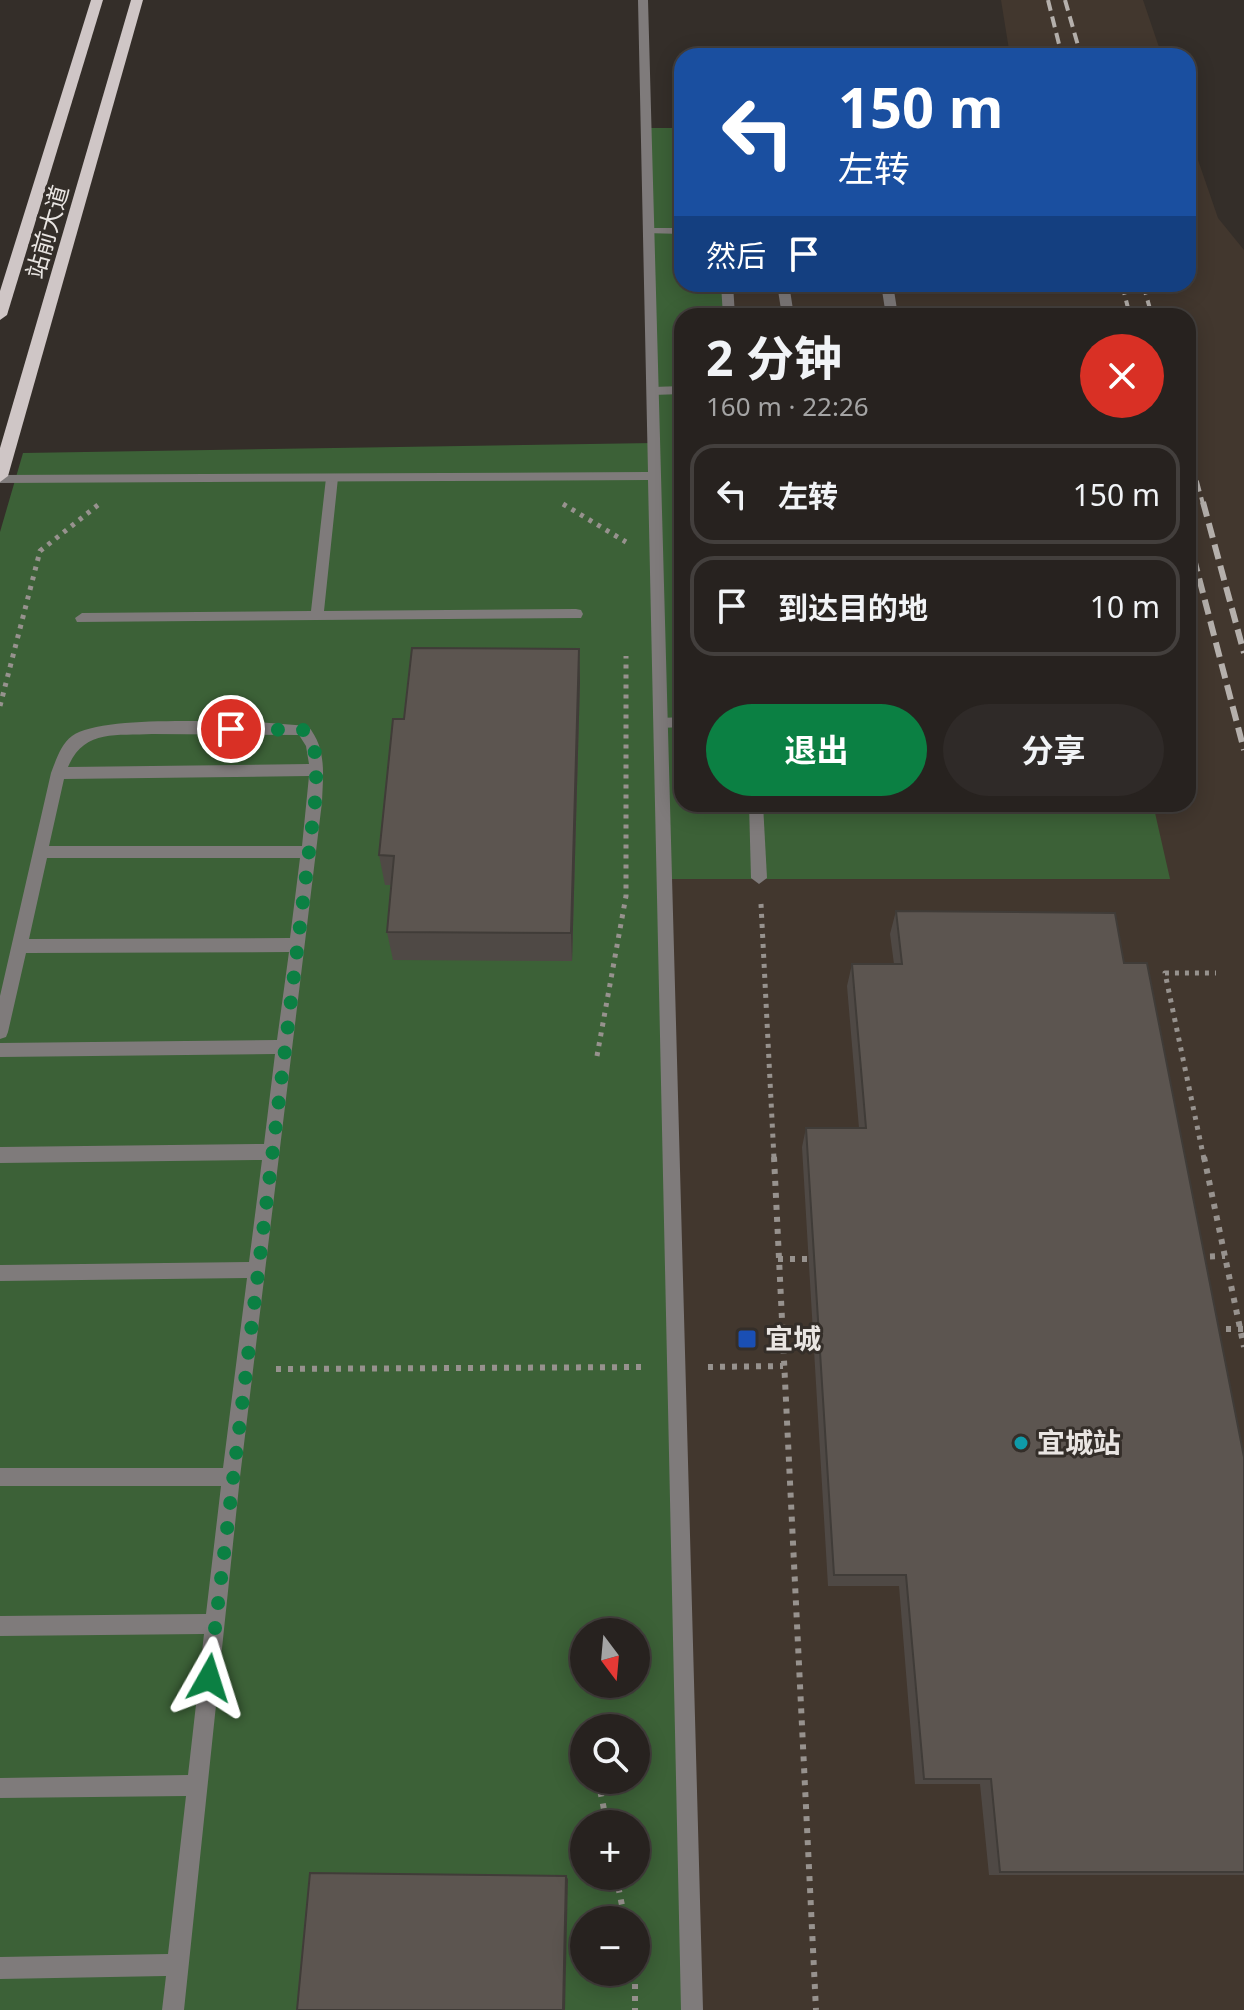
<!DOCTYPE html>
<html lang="zh">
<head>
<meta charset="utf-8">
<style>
	:root { --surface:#27221f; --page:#2f2a28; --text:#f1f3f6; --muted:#a4a4a4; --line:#433f3d; --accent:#0b8043 }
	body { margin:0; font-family:"Noto Sans","Noto Sans SC",sans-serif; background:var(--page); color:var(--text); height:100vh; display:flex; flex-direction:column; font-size:30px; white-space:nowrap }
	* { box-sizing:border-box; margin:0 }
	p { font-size:26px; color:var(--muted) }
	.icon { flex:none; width:44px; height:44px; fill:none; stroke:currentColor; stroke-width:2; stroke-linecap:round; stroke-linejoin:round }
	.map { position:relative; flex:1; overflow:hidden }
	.sheet { position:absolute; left:674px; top:308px; width:522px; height:504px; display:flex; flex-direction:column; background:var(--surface); border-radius:24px; box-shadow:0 4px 20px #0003,0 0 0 2px var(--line) }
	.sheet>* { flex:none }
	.top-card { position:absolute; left:674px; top:48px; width:522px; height:244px; border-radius:24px; box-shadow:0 4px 20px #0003,0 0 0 2px var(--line); background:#1a4fa0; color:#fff; overflow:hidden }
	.needle { width:52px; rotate:164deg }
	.tools { position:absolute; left:570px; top:1618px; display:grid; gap:16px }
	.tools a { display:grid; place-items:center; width:80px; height:80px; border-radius:50%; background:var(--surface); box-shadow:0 4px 20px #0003,0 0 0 2px var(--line); font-size:40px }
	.pin { position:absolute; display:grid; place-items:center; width:68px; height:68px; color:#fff; margin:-34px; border:4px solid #fff; border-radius:50%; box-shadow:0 2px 8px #0007 }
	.me { position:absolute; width:88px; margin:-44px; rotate:6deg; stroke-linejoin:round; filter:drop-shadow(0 0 6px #0008) }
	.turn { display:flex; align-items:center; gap:28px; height:168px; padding:0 32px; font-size:36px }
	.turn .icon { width:104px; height:104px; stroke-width:2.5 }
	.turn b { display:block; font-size:56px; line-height:68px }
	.then { display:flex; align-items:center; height:76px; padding:0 32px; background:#0003; gap:16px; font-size:30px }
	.round { display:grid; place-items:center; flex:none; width:84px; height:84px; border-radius:42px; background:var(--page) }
	.head { display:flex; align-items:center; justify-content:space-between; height:136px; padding:0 32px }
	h1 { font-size:48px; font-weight:700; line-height:60px }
	.primary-button { display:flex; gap:16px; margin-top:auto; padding:16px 32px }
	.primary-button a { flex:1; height:92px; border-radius:48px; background:var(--accent); color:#fff; font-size:32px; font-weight:700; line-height:92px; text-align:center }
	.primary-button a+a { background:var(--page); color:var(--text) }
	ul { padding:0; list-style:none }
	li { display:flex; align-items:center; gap:24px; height:100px; margin:0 16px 12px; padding:0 16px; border:4px solid var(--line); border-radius:24px }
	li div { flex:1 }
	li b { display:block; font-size:30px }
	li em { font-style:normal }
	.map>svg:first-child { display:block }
	.built { fill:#42372e; fill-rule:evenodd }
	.green { fill:#3c6137; fill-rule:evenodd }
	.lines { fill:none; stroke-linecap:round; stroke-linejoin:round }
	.path-far1 { stroke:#97928e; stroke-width:5; stroke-dasharray:4 6; stroke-linecap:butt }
	.path { stroke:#97928e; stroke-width:6; stroke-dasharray:5 7; stroke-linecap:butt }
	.service { fill:#7f7b7b; fill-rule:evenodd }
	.minor { fill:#7f7b7b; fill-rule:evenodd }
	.primary { fill:#cfc6c6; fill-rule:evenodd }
	.rail-far1 { stroke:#b5b0ac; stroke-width:4; stroke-dasharray:11 6; stroke-linecap:butt }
	.rail { stroke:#b5b0ac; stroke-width:6; stroke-dasharray:15 7; stroke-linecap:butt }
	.wall { fill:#4f4945 }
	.shaded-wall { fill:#403c38 }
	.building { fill:#5c5550; stroke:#403c38; stroke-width:2 }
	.route { stroke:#0b8043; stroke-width:14; stroke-dasharray:0 25.2 }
	.transit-dot { fill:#1a4fb4; stroke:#342e29; stroke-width:3 }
	.culture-dot { fill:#0f9aa8; stroke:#342e29; stroke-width:3 }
	.labels { text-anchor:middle; stroke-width:6; stroke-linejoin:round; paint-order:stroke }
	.far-street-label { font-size:24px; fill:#e9e5e2; stroke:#342e29 }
	.poi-label { font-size:28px; font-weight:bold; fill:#e9e5e2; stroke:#342e29; text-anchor:start }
</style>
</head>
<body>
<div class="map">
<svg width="1244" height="2010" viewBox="0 0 1244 2010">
	<rect width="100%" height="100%" fill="#342e29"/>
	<g class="built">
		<path d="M1001,0h142l19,56h-152z"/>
		<path d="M646,128h36v156h506v-153l30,87 26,32v1760h-552zM682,316h506v488h-506z"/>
	</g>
	<path class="green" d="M646,128h36v156h45l2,32h-47v488h471l17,75h-505l27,1131h-692v-1478l23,-79 631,-10zM584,1632h52v52h-52zM584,1728h52v52h-52zM584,1824h52v52h-52zM584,1920h52v52h-52z"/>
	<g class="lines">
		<g class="path-far1">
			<path d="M563,504l63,38"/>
			<path d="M0,706l40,-155 58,-46"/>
			<path d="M761,904l13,255"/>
			<path d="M597,1056l29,-160v-240"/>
			<path d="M1204,1159l-39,-186h51"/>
		</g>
		<g class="path">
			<path d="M774,1157l42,853"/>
			<path d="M1204,1157l40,190"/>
			<path d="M1198,1257l27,-1"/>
			<path d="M778,1259h34"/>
			<path d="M1214,1329h30"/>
			<path d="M781,1331h35"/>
			<path d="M708,1367l75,-1"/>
			<path d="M276,1369l370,-2"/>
			<path d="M598,1780l9,44"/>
			<path d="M616,1876l9,44"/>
			<path d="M635,1972v38"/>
		</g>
		<g class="service">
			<path d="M649,228h33v6l-37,-1 -2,-2z"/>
			<path d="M721,284h12l2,32h-12z"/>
			<path d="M777,284h12l5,32h-12z"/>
			<path d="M881,284h12l5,32h-12z"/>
			<path d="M682,386v8l-29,1 -6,-4 6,-4z"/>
			<path d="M332,474l6,4 -14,133 252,-2 5,1 2,4 -2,4 -504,4 -2,-4 7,-5 229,-2 15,-133z"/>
			<path d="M682,717v10l-21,1 -7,-5 7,-5z"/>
			<path d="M257,722l51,4c19,23 15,48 14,76l-82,675 -56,533h-22l4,-34 -166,3v-22l168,-3 18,-158 -186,2v-20l188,-3 16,-141 -204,2v-20l206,-2 15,-128h-221v-18h223l24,-190 -247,3v-16l249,-3 13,-102 -262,3v-16l264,-3 11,-90 -275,3v-14l277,-3 12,-88 -263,1 -18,79 -2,5 -6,2v-43l51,-223c5,-13 10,-29 21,-37 28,-21 148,-14 185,-14zM152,734l147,1 7,11 3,18 -241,3c16,-38 48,-31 84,-33zM309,776l-7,70h-253l15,-67zM47,858h253l-10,80 -261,1z"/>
			<path d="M749,804h14l4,74 -8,6 -8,-6z"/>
		</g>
		<path class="minor" d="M638,0h10l55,2010h-22l-33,-1530 -648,3v-8l648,-3z"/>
		<g class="primary">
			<path d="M91,0h12l-96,315 -7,5v-29z"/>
			<path d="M131,0h12l-135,476 -8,6v-34z"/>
		</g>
		<g class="rail-far1">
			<path d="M1048,0l14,56"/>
			<path d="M1065,0l16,56"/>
			<path d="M1122,284l8,32"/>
			<path d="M1143,284l9,32"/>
			<path d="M1188,448l15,56"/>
		</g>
		<g class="rail">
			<path d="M1203,502l41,151"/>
			<path d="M1188,536l56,214"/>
		</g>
	</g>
	<g class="wall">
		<path d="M579,649l1,33 -8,279 -179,-1 -6,-28 4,-47h-6l-6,-30 25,-136z"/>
		<path d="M896,911l228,52 120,494v418h-255l-9,-91h-65l-16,-198h-71l-26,-439 4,-19h53l-12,-142 5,-22h42l-4,-30z"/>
	</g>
	<g class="shaded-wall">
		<path d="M579,649l1,33 -8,279 -1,-28z"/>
		<path d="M566,1876l2,3 -3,131h-2z"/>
	</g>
	<g class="building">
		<path d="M412,648l167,1 -8,284 -184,-1 7,-76 -15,-1 14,-136h11z"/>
		<path d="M896,911l219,2 9,50h23l97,494v415h-244l-9,-93h-67l-18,-204h-72l-28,-447h60l-14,-164h50z"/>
		<path d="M310,1873l256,3 -3,134h-266z"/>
	</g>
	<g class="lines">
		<path class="route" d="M209,1678l106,-876c0,-25 7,-53 -12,-72l-72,-1"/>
	</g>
	<rect class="transit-dot" x="737" y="1329" width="20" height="20" rx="4"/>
	<circle class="culture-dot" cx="1021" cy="1443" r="8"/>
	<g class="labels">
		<g class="far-street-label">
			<text transform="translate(48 232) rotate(-74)" y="8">站前大道</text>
		</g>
		<g class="poi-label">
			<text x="765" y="1349">宜城</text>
			<text x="1037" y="1453">宜城站</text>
		</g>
	</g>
</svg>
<div class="tools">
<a><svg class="needle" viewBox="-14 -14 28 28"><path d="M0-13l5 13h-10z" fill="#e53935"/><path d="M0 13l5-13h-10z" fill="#a4a4a4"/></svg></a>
<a><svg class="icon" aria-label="search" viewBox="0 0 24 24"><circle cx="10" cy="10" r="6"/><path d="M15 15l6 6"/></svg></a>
<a>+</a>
<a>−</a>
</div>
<div class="pin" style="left:231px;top:729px;background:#d93025"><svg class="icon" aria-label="arrive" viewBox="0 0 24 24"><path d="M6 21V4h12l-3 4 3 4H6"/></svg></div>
<svg class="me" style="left:209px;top:1678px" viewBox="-20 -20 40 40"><path d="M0-17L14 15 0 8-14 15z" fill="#0b8043" stroke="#fff" stroke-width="4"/></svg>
<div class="top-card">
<div class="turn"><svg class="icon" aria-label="left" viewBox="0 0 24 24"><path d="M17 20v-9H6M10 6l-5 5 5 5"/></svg><div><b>150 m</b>左转</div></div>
<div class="then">然后<svg class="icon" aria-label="arrive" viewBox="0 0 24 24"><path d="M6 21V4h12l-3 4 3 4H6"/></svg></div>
</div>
<section class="sheet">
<div class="head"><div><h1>2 分钟</h1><p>160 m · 22:26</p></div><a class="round" style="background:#d93025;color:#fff"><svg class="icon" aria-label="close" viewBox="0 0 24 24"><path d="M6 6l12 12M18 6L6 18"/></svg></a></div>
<ul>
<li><svg class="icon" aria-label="left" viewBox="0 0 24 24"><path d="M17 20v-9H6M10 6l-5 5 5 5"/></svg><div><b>左转</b></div><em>150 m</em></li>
<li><svg class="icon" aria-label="arrive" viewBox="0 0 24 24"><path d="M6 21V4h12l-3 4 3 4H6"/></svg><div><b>到达目的地</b></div><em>10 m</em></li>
</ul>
<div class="primary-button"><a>退出</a><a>分享</a></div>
</section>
</div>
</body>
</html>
